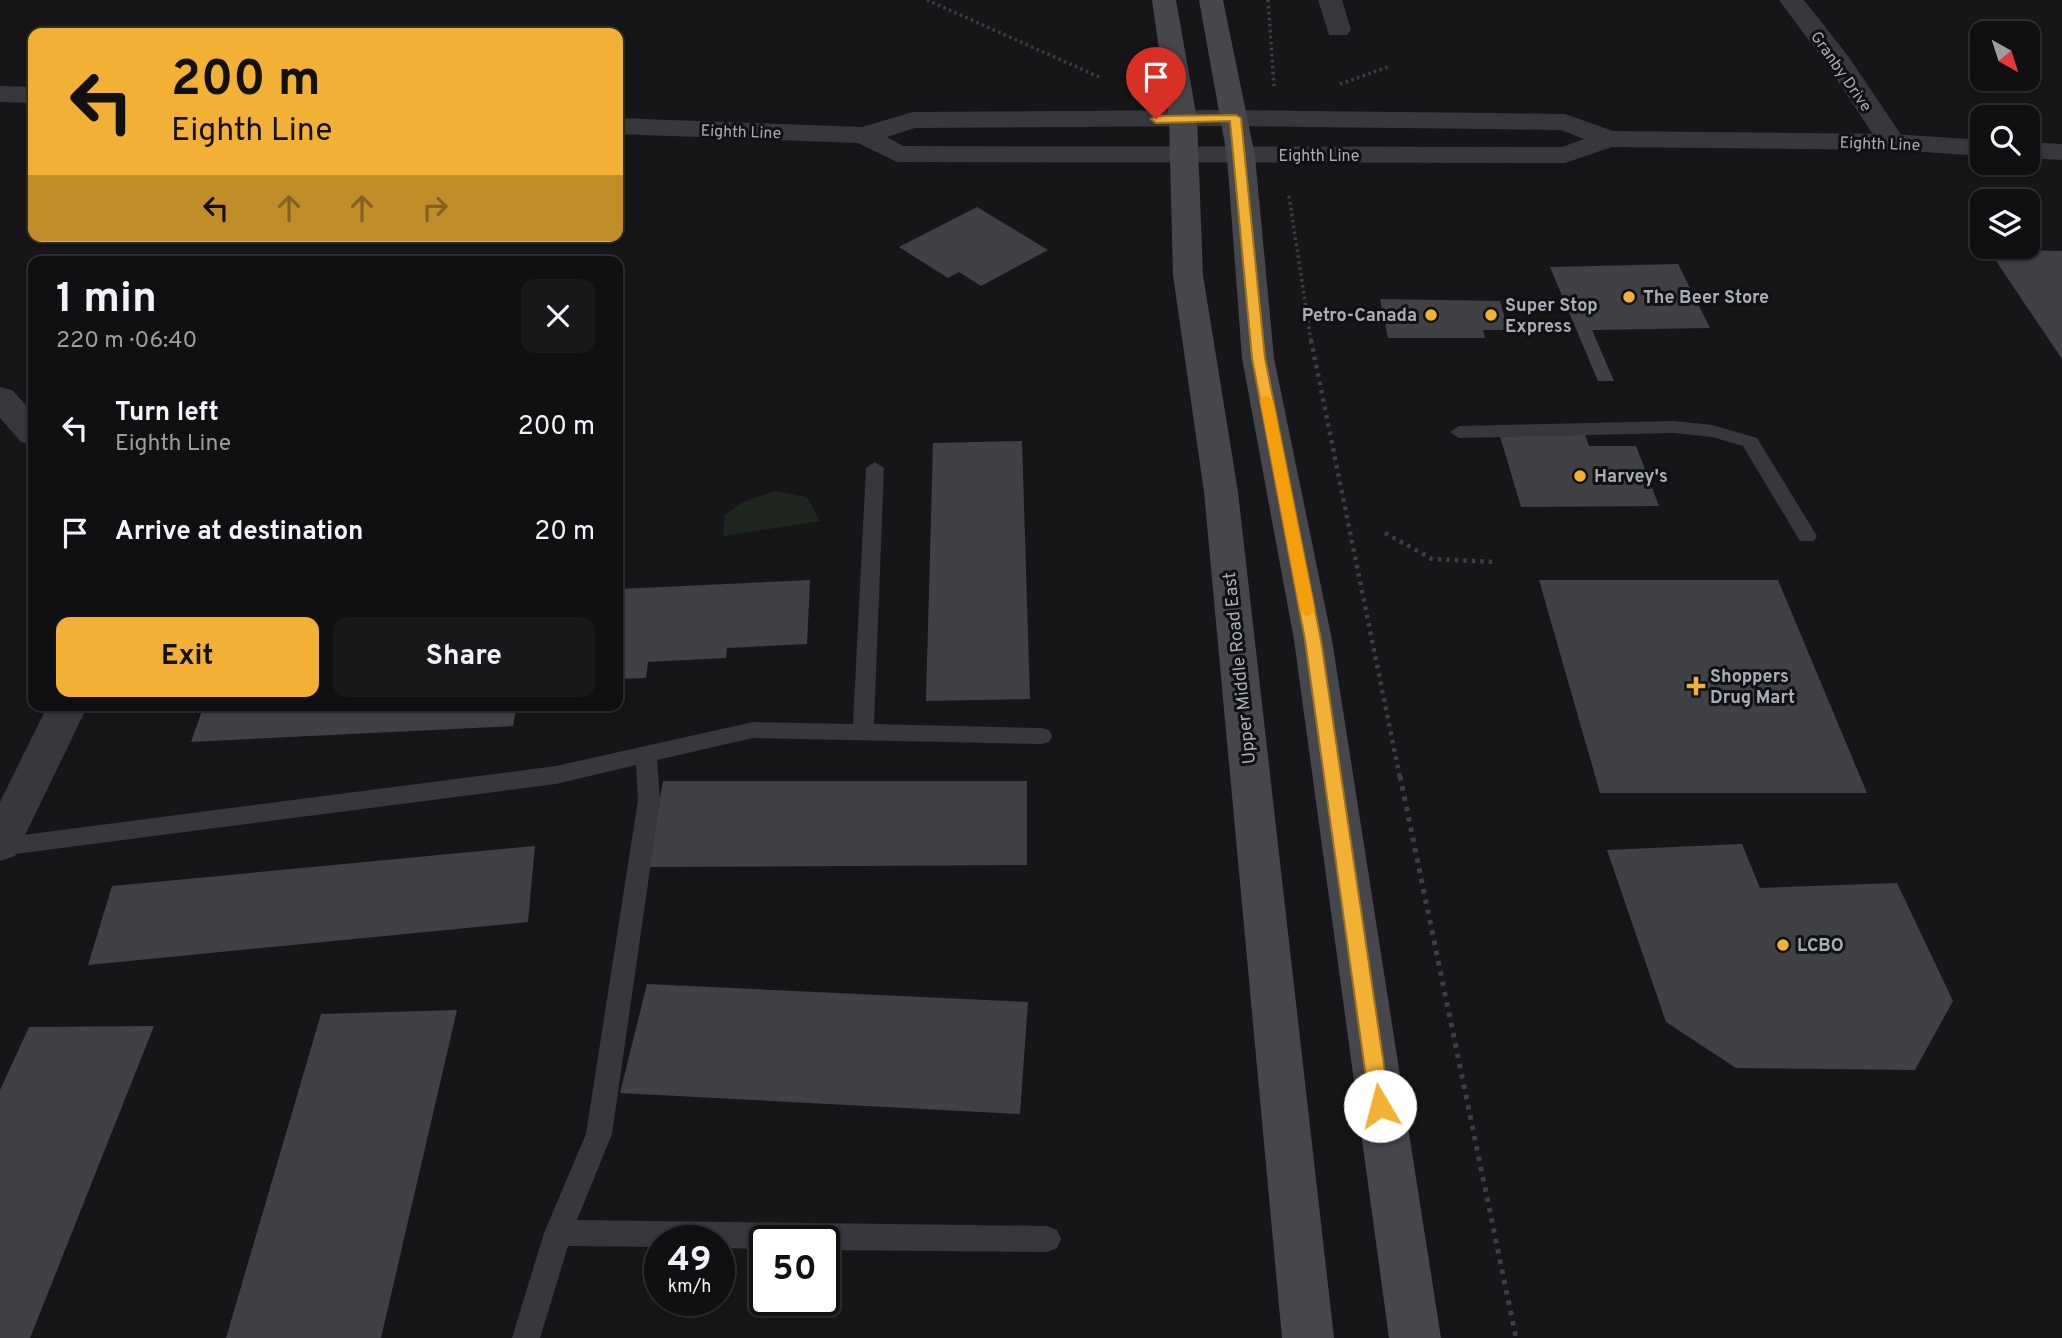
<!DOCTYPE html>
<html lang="en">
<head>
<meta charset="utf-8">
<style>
	:root { --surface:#101012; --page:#19191b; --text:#f1f3f6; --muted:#9c9d9f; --line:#303032; --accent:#f2b134 }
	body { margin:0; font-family:Overpass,sans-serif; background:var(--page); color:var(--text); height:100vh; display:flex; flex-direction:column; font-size:26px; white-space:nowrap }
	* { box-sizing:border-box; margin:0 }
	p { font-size:23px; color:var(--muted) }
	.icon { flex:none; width:38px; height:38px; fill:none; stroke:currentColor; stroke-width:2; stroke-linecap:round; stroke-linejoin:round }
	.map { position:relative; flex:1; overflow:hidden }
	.details { position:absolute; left:28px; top:256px; width:595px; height:455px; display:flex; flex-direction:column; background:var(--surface); border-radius:14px; box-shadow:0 2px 5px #0004,0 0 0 2px var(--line) }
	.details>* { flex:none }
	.hud { position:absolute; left:28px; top:28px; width:595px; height:214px; border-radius:14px; box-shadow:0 2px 5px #0004,0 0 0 2px var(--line); background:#f2b134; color:#111; overflow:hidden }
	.needle { width:46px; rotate:141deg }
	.fabs { position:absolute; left:1970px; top:21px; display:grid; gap:14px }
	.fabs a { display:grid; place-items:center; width:70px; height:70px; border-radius:14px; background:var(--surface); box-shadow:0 2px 5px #0004,0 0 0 2px var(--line); font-size:35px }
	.speed { position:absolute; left:644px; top:1225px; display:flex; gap:14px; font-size:35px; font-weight:700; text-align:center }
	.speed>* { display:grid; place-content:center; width:91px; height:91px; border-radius:50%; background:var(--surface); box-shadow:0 2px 5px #0004,0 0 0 2px var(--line); line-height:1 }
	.speed small { font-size:18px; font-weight:400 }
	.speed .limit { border:4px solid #111; border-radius:10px; background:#fff; color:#111 }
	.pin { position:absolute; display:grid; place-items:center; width:60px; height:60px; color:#fff; margin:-72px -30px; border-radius:50% 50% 50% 0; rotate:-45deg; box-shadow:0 0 7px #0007 }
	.pin .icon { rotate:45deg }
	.me { position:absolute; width:77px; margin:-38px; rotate:352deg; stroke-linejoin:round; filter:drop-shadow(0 0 5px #0008) }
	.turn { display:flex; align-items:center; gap:24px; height:147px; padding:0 28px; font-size:32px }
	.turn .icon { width:91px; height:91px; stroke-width:2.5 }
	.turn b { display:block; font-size:49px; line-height:60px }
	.lanes { display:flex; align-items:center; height:66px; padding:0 28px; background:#0003; justify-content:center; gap:35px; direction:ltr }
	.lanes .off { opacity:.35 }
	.round { display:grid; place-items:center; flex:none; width:74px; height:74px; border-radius:14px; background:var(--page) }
	.summary { display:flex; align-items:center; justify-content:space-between; height:119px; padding:0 28px }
	h1 { font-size:42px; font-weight:700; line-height:52px }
	.cta { display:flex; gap:14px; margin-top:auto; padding:14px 28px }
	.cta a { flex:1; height:80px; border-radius:14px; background:var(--accent); color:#111; font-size:28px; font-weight:700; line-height:80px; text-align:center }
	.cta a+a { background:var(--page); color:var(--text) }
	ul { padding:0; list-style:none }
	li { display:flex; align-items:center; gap:21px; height:105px; padding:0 28px }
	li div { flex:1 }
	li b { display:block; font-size:26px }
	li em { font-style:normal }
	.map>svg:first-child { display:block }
	.green { fill:#1e261f }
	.building { fill:#404145 }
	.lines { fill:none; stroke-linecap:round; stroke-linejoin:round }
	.path-far2 { stroke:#3d3f44; stroke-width:3.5; stroke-dasharray:2.5 3.5; stroke-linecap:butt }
	.path-far1 { stroke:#3d3f44; stroke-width:4.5; stroke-dasharray:3.5 5; stroke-linecap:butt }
	.path { stroke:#3d3f44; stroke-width:5; stroke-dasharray:4.5 6; stroke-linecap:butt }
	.service { fill:#37383d; fill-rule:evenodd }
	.minor { fill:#37383d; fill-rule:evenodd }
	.tertiary { fill:#37383d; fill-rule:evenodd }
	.secondary { fill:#45474d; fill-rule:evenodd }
	.route { fill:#f2b134; stroke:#9d7322; stroke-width:2 }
	.slow { fill:#f59e0b }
	.poi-dot { fill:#f2b134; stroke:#111113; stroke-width:2.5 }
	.labels { text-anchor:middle; stroke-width:6; stroke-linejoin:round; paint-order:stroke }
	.far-street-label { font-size:16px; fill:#a8adb8; stroke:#111113 }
	.poi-label { font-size:18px; font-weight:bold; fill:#a8adb8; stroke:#111113; text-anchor:start }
	.street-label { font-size:18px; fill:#a8adb8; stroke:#111113 }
</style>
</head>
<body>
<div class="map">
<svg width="2062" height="1338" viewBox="0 0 2062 1338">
	<rect width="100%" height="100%" fill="#161618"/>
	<path class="green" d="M774,491l33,6 13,24 -97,15 2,-21 16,-12z"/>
	<g class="building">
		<path d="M977,207l71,43 -67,36 -22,-14 -11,6 -49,-31z"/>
		<path d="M1988,249l74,2v108z"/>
		<path d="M1678,264l32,64 -118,2 22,51h-16l-48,-114z"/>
		<path d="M1380,299l120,2 8,29h-25l2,8h-97z"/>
		<path d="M1584,432l5,14h47l23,60 -138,1 -22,-74z"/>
		<path d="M1022,441l8,258 -104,2 7,-258z"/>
		<path d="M810,580l-3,64 -80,4 -1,10 -78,4 -2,16 -28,1v-90z"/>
		<path d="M1539,580h239l89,213h-267z"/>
		<path d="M204,705h313l-4,21 -322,16z"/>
		<path d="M663,781h364v84l-379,2z"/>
		<path d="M1742,844l18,44 137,-5 56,118 -38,69 -179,-2 -70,-46 -59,-172z"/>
		<path d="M535,846l-7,76 -440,43 24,-79z"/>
		<path d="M647,984l381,18 -8,112 -400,-21z"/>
		<path d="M457,1010l-76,328h-155l95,-324z"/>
		<path d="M154,1026l-124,312h-30v-248l29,-63z"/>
	</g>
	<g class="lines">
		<g class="path-far2">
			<path d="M927,0l172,77"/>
			<path d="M1268,0l6,86"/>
			<path d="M1340,84l48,-17"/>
			<path d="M1289,196l22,145"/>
		</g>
		<g class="path-far1">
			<path d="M1311,340l89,438"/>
			<path d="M1385,533l47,26 64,3"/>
		</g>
		<path class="path" d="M1400,776l116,562"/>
		<g class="service">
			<path d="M1674,421l38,4 45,13 60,98 -3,5h-14l-57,-95 -31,-9 -38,-4 -215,5 -9,-6 9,-6z"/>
			<path d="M875,462l9,6 -10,256 167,4 8,2 3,6 -3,6 -8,2 -288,-6 -96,22 3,40 -48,334 -35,86 470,6 10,4 4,9 -4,9 -10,4 -223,-2v-9h-59v8l-46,-1v-7h-59v6l-92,-1 -28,92h-28l32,-105 42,-99 52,-334 -2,-35 -80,19 -556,72v-18l556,-72 197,-44 100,2 13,-256z"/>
		</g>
		<g class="minor">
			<path d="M1318,0h24l9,30 -4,5h-18z"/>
			<path d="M1779,0h25l44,56 58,86 -4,6h-20l-54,-82z"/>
			<path d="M0,387l12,3 21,23v32l-12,-3 -21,-24z"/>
			<path d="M48,705h40l-73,151 -15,5v-59z"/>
		</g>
		<g class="tertiary">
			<path d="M0,86l33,1v16l-33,-1z"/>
			<path d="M1236,110l329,4 48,17 279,3 91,6v16l-91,-6 -280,-3 -47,16 -668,-1 -39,-19 -240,-9v-16l244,9 51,-15zM1236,126l325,4 23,9 -22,8 -659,-1 -16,-9 28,-9z"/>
			<path d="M2028,142l34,2v16l-34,-2z"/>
		</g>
		<g class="secondary">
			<path d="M1152,0h24l21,119 6,156 35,217 96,846h-52l-78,-846 -31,-217 -4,-156z"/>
			<path d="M1199,0h24l32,156 19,202 58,282 109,698h-52l-95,-698 -52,-282 -15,-202z"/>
		</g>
	</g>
	<path class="route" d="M1236,115l5,3 24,240 56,282 69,466 -3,6 -7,3 -7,-3 -3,-6 -65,-466 -53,-282 -22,-237 -74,2 -5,-4 5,-3z"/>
	<path class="slow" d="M1266,395l7,5 42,211 -8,6 -7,-6 -40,-211z"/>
	<g class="poi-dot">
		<circle cx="1629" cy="297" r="7"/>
		<circle cx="1431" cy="315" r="7"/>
		<circle cx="1491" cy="315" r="7"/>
		<circle cx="1580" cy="476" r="7"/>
		<path d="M1692.5 675.5h7v7h7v7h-7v7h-7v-7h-7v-7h7z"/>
		<circle cx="1783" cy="945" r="7"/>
	</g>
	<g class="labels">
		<g class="far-street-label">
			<text transform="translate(1842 71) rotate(55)" y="6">Granby Drive</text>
			<text transform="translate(741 131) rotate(2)" y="6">Eighth Line</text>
			<text transform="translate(1880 143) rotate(2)" y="6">Eighth Line</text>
			<text x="1319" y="161">Eighth Line</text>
		</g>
		<g class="poi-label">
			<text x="1643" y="303">The Beer Store</text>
			<text x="1505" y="311">Super Stop<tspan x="1505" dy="21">Express</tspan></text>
			<text x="1417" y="321" text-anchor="end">Petro-Canada</text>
			<text x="1594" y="482">Harvey's</text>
			<text x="1710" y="682">Shoppers<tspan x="1710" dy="21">Drug Mart</tspan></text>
			<text x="1797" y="951">LCBO</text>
		</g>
		<g class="street-label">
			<text transform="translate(1239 668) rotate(-96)" y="6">Upper Middle Road East</text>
		</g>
	</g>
</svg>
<div class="fabs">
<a><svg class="needle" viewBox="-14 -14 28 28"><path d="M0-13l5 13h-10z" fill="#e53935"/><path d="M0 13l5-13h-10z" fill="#9c9d9f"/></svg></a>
<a><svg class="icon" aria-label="search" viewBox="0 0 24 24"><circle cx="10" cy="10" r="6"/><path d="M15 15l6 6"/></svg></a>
<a><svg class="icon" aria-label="layers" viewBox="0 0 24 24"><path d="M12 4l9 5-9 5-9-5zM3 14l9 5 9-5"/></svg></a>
</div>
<div class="speed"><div>49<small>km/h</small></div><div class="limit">50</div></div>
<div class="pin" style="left:1156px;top:119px;background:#d93025"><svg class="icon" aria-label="arrive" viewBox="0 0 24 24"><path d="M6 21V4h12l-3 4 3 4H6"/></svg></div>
<svg class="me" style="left:1380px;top:1106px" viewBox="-20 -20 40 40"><circle r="19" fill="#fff"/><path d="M0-13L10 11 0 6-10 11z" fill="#f2b134"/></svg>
<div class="hud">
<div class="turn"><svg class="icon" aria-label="left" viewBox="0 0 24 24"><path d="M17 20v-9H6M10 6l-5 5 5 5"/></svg><div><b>200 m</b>Eighth Line</div></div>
<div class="lanes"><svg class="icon" aria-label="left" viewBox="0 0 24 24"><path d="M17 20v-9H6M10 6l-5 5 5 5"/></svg><svg class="icon off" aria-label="ahead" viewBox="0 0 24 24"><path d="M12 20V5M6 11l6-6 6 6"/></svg><svg class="icon off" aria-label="ahead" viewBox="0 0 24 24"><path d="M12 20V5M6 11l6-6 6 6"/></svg><svg class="icon off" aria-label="right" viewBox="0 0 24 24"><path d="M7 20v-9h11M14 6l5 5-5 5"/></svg></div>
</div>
<section class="details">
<div class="summary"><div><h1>1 min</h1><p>220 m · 06:40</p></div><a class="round"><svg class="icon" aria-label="close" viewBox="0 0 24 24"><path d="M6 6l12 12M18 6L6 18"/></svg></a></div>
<ul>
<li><svg class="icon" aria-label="left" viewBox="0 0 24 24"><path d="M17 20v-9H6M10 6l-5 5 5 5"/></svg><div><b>Turn left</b><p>Eighth Line</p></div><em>200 m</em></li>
<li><svg class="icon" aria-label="arrive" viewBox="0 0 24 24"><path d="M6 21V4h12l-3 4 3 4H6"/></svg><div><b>Arrive at destination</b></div><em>20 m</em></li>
</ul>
<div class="cta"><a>Exit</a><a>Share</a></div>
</section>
</div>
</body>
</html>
